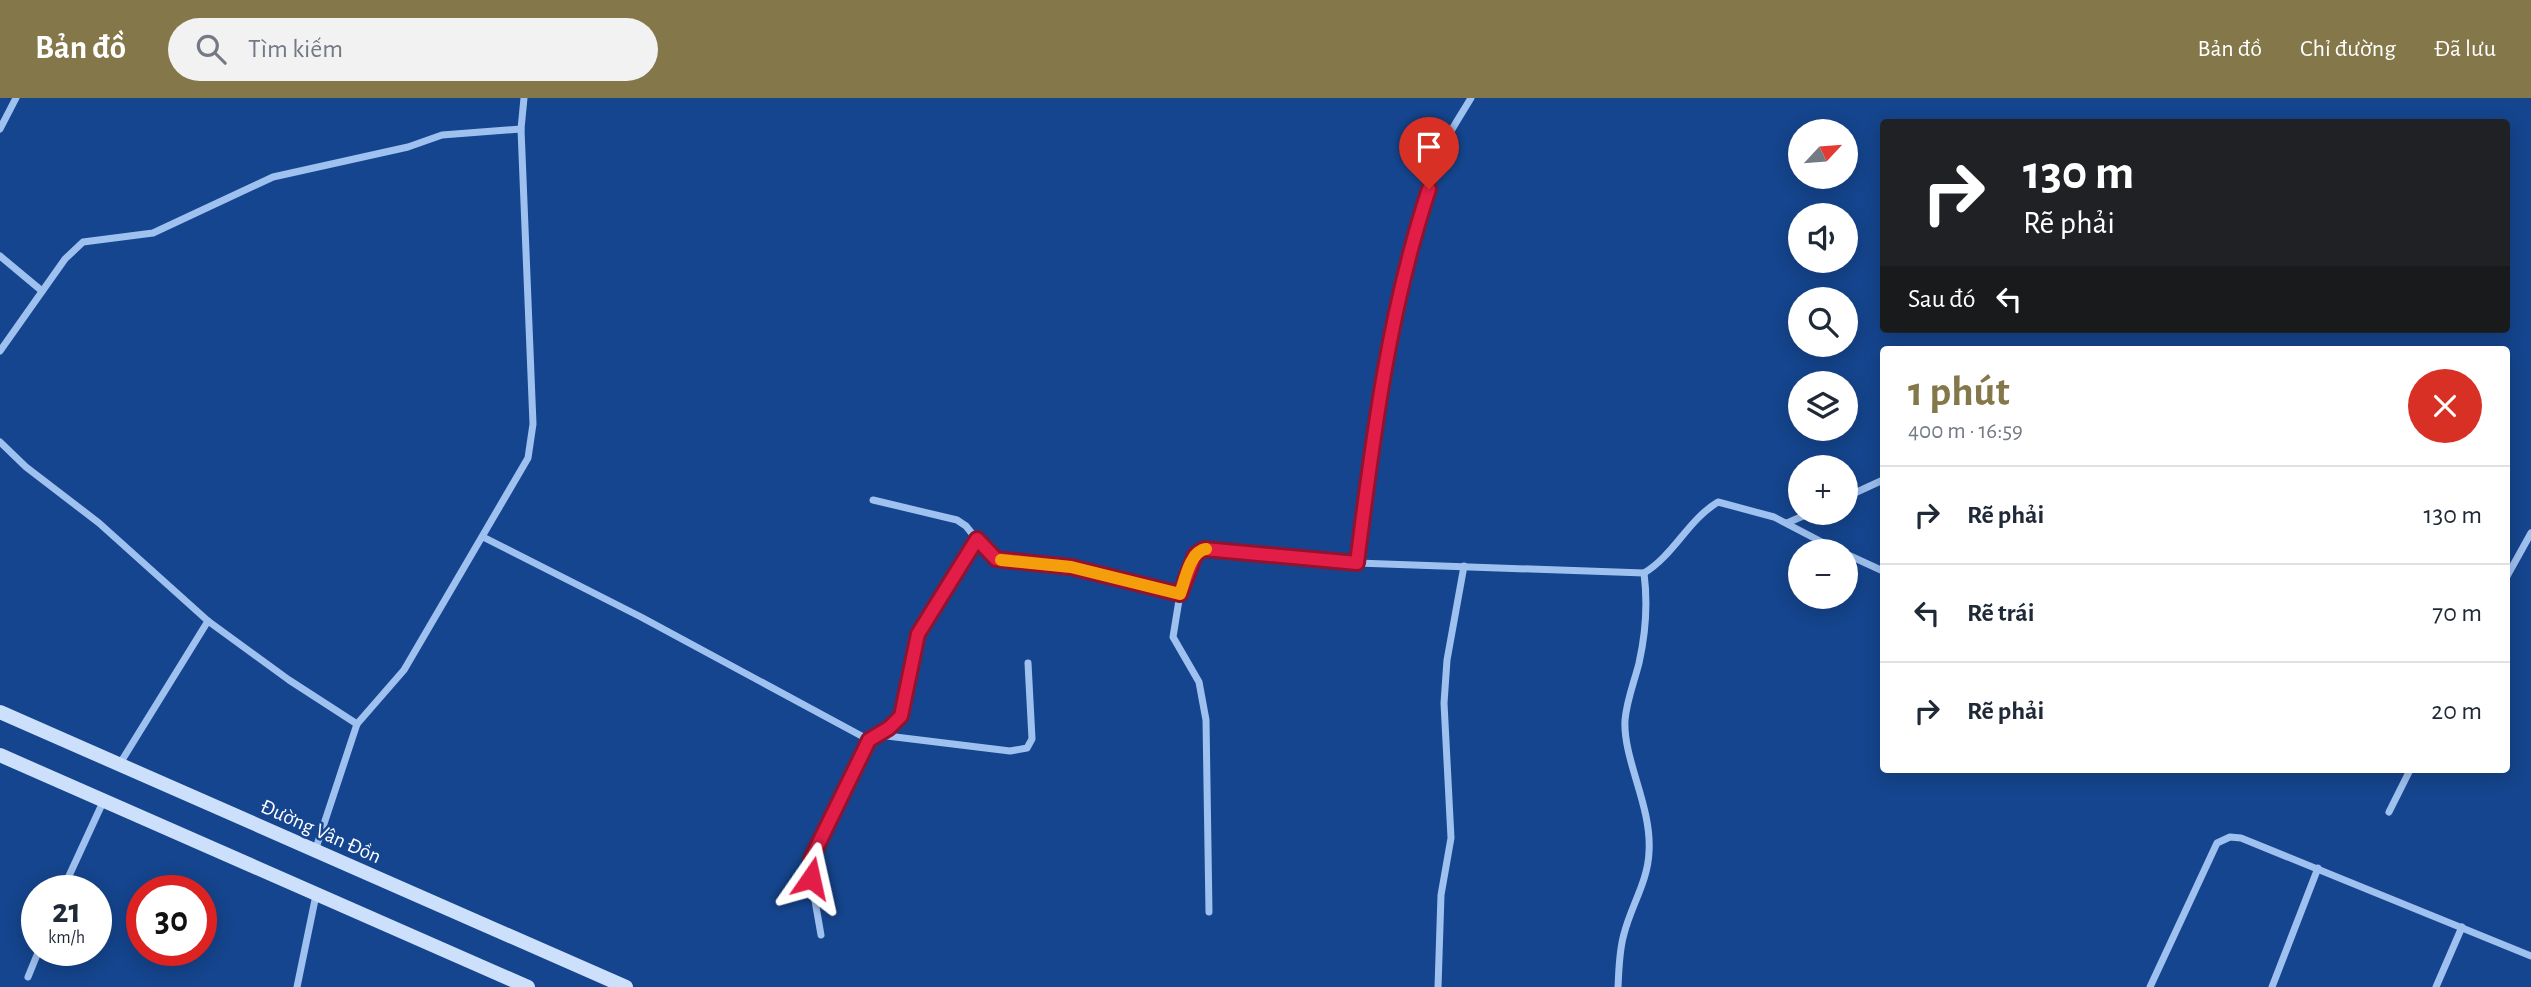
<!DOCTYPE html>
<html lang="vi">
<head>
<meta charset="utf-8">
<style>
	:root { --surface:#fff; --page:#f2f2f3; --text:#1f2937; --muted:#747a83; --line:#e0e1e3; --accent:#847749 }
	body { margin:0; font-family:"Alegreya Sans",sans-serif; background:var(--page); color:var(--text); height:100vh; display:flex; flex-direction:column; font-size:26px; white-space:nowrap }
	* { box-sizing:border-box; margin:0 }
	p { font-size:23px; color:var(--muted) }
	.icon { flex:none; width:38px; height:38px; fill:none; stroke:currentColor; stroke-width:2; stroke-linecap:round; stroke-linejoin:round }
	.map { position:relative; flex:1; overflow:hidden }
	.panel { position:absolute; left:1880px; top:248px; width:630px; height:427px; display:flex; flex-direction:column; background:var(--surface); border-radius:7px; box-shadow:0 4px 18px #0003 }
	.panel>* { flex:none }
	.guide { position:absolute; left:1880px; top:21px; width:630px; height:214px; border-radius:7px; box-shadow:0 4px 18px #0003; background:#202124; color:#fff; overflow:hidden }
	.needle { width:46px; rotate:64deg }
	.controls { position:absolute; left:1788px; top:21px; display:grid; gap:14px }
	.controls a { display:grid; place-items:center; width:70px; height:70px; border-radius:50%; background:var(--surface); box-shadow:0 4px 18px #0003; font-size:35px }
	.speed { position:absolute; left:21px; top:777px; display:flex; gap:14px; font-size:35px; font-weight:700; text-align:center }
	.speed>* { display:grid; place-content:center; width:91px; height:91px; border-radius:50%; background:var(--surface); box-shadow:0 4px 18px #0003; line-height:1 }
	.speed small { font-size:18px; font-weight:400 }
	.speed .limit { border:10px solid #d22; background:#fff; color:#111 }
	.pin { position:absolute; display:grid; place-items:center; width:60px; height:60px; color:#fff; margin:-72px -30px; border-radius:50% 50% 50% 0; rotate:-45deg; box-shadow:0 0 7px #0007 }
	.pin .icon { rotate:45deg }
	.me { position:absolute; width:77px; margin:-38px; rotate:11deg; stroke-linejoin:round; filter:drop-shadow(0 0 5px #0008) }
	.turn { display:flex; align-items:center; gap:24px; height:147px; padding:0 28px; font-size:32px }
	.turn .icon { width:91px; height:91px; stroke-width:2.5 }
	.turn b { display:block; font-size:49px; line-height:60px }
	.then { display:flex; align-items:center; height:66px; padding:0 28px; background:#0003; gap:14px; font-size:26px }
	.round { display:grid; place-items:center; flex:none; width:74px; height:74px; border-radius:37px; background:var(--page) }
	.summary { display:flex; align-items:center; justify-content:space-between; height:119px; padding:0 28px }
	h1 { font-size:42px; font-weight:700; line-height:52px; color:var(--accent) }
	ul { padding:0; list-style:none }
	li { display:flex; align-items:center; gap:21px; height:98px; padding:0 28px; border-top:2px solid var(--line) }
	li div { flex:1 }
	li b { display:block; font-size:26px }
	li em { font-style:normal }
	header { display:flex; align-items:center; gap:42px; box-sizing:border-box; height:98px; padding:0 35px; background:var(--accent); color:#fff }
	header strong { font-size:33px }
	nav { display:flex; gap:38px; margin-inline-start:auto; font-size:24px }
	.search { width:490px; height:63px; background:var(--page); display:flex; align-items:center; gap:18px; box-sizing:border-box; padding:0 24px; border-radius:38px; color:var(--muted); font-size:26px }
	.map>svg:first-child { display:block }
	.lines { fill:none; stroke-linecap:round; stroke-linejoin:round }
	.street { stroke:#9fc1f0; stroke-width:7 }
	.secondary { stroke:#cde0fb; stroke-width:14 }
	.route-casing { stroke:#92132f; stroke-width:18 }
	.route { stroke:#e11d48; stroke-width:12 }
	.slow { stroke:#f59e0b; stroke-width:12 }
	.labels { text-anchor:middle; stroke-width:5; stroke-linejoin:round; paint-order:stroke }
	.street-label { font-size:21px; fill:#fff; stroke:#15458e }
</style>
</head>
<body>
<header>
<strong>Bản đồ</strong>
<div class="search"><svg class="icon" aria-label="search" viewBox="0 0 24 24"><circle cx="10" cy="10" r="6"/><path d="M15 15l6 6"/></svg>Tìm kiếm</div>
<nav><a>Bản đồ</a><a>Chỉ đường</a><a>Đã lưu</a></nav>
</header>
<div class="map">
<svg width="2531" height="889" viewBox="0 0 2531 889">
	<rect width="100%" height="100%" fill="#15458e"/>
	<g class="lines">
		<g class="street">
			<path d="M0,31l16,-31"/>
			<path d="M0,158l42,35"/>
			<path d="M0,253l65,-92 18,-17 70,-9 120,-56 135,-30 34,-12 79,-6"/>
			<path d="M0,344l26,25 73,56 109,98 81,59 68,44"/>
			<path d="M1846,399l37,-17"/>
			<path d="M873,402l84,20 9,6 19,24 11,9 75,8 109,27"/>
			<path d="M1787,425l23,-10"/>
			<path d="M483,439l158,80 228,123"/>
			<path d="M1846,456l37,17"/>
			<path d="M1357,465c18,-139 32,-283 85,-414 7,-17 19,-34 29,-51"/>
			<path d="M2506,480l25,-45"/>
			<path d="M879,637l131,16 17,-3 5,-9 -4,-76"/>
			<path d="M119,667l89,-144"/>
			<path d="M2389,714l21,-42"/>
			<path d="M315,753l42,-127 47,-54 124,-212 5,-34 -12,-295 3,-31"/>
			<path d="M62,793l41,-89"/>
			<path d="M1209,814l-3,-192 -7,-38 -26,-45 7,-43 15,-39 4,-5 158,13 287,10c30,-18 44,-53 74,-71l56,15 65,34"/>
			<path d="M821,837l-10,-57v-19l58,-119 20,-12 12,-12 17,-82 59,-95"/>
			<path d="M28,879l11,-27"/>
			<path d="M297,889l19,-92"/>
			<path d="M1438,889l3,-92 10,-57 -7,-135 3,-43 17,-94"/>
			<path d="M1618,889c1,-18 1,-36 6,-53 7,-28 24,-53 25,-82 3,-46 -26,-92 -24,-132 2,-21 9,-37 14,-57 7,-31 9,-59 5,-90"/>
			<path d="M2150,889l67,-144 13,-6 11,1 290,118"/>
			<path d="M2272,889l46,-119"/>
			<path d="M2436,889l26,-60"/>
		</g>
		<g class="secondary">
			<path d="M0,614l626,275"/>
			<path d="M0,657l528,232"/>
		</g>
	</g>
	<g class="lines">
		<defs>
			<path id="route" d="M811,780v-19l58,-119 20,-12 12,-12 17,-82 59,-95 19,20 75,8 109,27 15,-39 9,-6 153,14c16,-127 32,-253 72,-374"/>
		</defs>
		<use href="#route" class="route-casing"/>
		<use href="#route" class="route"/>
		<path class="slow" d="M1001,462l70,7 109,27c5,-14 10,-43 26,-45"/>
	</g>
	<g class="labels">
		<g class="street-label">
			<text transform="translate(321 733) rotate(24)" y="7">Đường Vân Đồn</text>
		</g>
	</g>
</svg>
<div class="controls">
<a><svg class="needle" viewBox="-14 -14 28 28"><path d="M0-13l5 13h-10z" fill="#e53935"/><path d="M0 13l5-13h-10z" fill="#747a83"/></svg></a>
<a><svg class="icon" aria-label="sound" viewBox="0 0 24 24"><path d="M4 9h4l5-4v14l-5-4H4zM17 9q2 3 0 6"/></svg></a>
<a><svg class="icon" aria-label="search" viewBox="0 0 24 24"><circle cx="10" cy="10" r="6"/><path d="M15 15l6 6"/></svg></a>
<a><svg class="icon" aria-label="layers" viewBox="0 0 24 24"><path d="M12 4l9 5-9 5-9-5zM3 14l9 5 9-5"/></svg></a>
<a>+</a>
<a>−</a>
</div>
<div class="speed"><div>21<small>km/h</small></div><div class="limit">30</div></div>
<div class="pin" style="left:1429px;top:91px;background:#d93025"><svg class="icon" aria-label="arrive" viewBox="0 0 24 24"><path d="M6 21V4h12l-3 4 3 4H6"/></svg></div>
<svg class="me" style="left:811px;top:780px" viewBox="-20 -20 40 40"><path d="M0-17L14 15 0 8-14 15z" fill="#e11d48" stroke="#fff" stroke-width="4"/></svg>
<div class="guide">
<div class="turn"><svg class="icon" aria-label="right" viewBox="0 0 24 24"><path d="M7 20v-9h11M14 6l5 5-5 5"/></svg><div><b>130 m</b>Rẽ phải</div></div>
<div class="then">Sau đó<svg class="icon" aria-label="left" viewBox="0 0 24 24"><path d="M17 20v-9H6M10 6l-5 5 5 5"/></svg></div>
</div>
<section class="panel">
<div class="summary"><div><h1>1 phút</h1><p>400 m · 16:59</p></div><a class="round" style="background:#d93025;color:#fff"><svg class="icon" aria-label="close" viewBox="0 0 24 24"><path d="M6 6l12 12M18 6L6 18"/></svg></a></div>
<ul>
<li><svg class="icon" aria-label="right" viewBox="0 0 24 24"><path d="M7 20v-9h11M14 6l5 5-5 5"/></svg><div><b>Rẽ phải</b></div><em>130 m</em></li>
<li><svg class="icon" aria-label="left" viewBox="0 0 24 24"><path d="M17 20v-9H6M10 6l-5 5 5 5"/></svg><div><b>Rẽ trái</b></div><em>70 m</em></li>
<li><svg class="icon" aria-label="right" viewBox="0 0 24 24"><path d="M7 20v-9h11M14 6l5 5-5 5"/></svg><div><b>Rẽ phải</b></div><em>20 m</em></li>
</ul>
</section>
</div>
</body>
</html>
